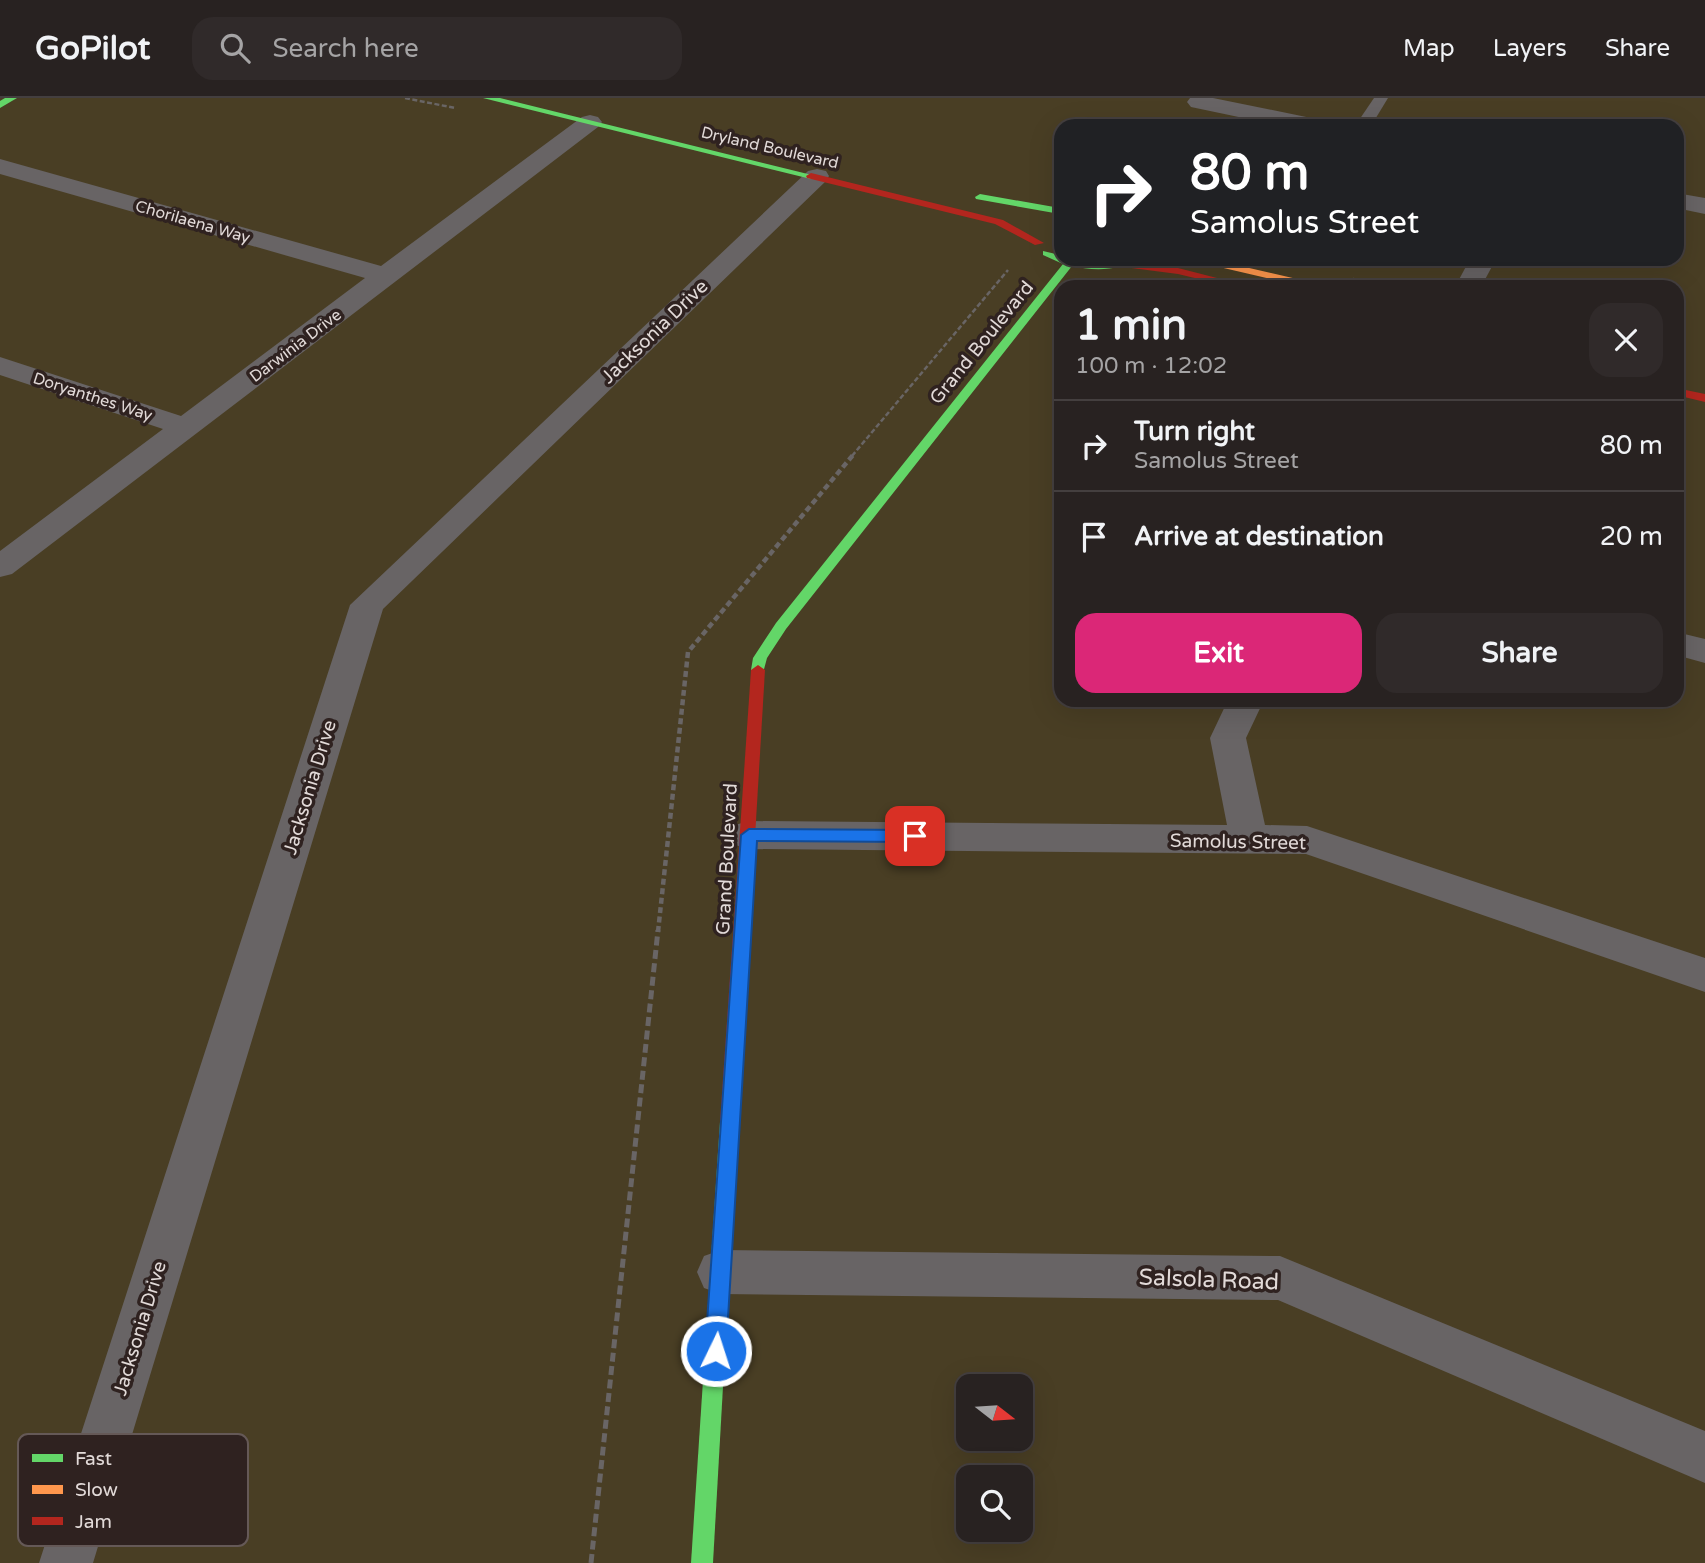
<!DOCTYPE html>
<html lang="en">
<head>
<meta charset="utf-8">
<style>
	:root { --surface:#282221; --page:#302a2a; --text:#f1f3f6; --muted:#a5a4a5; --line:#443f3f; --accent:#db2777 }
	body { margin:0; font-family:"Varela Round",sans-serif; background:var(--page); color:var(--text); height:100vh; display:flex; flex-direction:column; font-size:26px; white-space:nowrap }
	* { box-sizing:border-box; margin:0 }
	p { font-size:23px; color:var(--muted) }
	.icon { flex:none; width:38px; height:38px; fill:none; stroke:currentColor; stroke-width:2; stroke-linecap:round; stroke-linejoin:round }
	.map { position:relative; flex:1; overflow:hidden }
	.side { position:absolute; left:1054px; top:182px; width:630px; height:427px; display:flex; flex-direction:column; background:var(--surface); border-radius:21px; box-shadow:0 7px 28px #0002,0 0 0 2px var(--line) }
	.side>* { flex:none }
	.guide { position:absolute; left:1054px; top:21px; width:630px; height:147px; border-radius:21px; box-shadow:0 7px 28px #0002,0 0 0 2px var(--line); background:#202124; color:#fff; overflow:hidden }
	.needle { width:46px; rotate:107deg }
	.tools { position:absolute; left:956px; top:1276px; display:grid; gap:14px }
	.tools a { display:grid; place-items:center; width:77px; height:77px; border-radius:14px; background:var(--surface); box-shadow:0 7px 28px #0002,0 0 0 2px var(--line); font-size:35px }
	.pin { position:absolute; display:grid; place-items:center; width:60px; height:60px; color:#fff; margin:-30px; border-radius:14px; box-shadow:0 4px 10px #0006 }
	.me { position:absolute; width:77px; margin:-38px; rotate:4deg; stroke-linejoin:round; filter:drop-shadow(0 0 5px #0008) }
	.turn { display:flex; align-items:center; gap:24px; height:147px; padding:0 21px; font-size:32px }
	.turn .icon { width:91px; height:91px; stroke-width:2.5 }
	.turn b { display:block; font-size:49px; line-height:60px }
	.round { display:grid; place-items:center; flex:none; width:74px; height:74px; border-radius:21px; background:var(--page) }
	.summary { display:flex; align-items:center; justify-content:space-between; height:119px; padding:0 21px }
	h1 { font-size:42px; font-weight:800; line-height:52px }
	.button { display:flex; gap:14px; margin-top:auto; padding:14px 21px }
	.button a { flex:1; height:80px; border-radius:21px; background:var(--accent); color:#fff; font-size:28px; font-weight:800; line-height:80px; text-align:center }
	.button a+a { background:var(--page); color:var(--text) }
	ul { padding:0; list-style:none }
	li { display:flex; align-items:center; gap:21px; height:91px; padding:0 21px; border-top:2px solid var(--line) }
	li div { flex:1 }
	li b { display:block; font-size:26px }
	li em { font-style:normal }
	header { display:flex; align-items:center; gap:42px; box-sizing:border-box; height:98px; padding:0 35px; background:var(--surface); border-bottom:2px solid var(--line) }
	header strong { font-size:33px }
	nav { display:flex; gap:38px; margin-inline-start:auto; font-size:24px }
	.search { width:490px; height:63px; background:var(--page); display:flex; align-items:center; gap:18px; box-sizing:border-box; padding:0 24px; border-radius:21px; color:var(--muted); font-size:26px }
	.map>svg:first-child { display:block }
	.green { fill:#493e24; fill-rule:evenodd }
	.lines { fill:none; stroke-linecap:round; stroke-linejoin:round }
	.path-far2 { stroke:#696565; stroke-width:2.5; stroke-dasharray:5 2.5; stroke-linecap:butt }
	.path-far1 { stroke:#696565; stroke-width:4.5; stroke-dasharray:6 3.5; stroke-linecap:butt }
	.path { stroke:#696565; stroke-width:5; stroke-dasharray:9 4.5; stroke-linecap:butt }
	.lane { fill:#686465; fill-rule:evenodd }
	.street { fill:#686465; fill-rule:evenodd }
	.fast { fill:#63d668; fill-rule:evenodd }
	.slow { fill:#ff974d; fill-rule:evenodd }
	.jam { fill:#b3261e; fill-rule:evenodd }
	.route { fill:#1a73e8; stroke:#114b97; stroke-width:2 }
	.labels { text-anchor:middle; stroke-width:7; stroke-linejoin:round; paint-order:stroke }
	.far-street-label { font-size:16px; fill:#e2dad8; stroke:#2f2220 }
	.street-label { font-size:19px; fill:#e2dad8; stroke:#2f2220 }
	.near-street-label { font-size:23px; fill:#e2dad8; stroke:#2f2220 }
	.key { fill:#2f2220; stroke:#655957; stroke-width:2 }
	.key-label { font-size:19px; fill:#e2dad8 }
</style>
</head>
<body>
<header>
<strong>GoPilot</strong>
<div class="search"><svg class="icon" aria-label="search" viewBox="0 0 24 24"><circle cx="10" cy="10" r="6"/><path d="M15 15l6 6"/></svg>Search here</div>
<nav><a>Map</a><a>Layers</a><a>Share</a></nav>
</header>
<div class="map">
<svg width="1705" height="1465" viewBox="0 0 1705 1465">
	<rect width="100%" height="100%" fill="#362e2c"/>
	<path class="green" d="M0,0h1705v1465h-1705zM1060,28h616v133h-616zM1060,189h616v413h-616zM968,1288h52v52h-52zM968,1379h52v53h-52z"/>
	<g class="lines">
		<g class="path-far2">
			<path d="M405,0l50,10"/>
			<path d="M1353,181l64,8"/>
			<path d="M852,358l156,-186"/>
		</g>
		<path class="path-far1" d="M658,834l30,-280 165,-197"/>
		<path class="path" d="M591,1465l67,-633"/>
		<path class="lane" d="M1374,0h14l-17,28h-16z"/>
		<g class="street">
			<path d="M1190,0h23l103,21 8,2 4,5h-46l-91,-19 -4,-5z"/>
			<path d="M590,17l8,2 4,5 -4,5 -586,447 -12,3v-26l163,-122 -163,-54v-18l181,59 184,-138 -365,-104v-15l381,107 201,-149z"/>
			<path d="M817,71l9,2 3,5 -3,5 -443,428 -290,954h-54l311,-958 458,-434z"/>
			<path d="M1676,95l29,5v16l-29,-6z"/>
			<path d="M1470,161h26l-15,28h-26z"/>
			<path d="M1676,534l29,7v24l-29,-8z"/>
			<path d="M1228,602h36l-18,38 19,87 42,1 398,132v34l-399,-138 -557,-5 -14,-4 -5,-10 5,-10 14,-4 478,4 -17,-87z"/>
			<path d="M721,1152l559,6 425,175v52l-427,-183 -557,-6 -17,-6 -7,-16 7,-16z"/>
		</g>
		<g class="fast">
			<path d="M5,0h12l-17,10v-7z"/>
			<path d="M483,0h17l316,78 -5,3z"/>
			<path d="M980,96l80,14v6l-84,-15 -1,-2z"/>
			<path d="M1043,153l17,4v4l40,4 38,-4c-17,12 -46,12 -66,7l-286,363 -19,29 -4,15h-10l-2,-3 2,-12 23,-35 287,-359 -20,-9z"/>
			<path d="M729,1016l6,2 3,6 -25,441h-22l29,-441 3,-6z"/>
		</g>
		<path class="slow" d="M1219,163l104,24 2,2h-20l-90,-21 -1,-2z"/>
		<g class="jam">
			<path d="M811,75l192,47 41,23 -9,2 -40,-21 -188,-46 -1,-2z"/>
			<path d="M1120,163l58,7 74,19h-20l-54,-13 -62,-8 -1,-2z"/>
			<path d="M1676,290l29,6v8l-29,-7z"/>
			<path d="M758,567l7,5 -27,452 -3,6 -6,2 -6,-2 -3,-6 31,-452z"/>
		</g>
	</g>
	<path class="route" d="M749,731l166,1 8,6 -8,6 -158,-1 -31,510 -3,7 -7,3 -8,-3 -3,-7 36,-516z"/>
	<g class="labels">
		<g class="far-street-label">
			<text transform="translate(770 49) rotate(13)" y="6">Dryland Boulevard</text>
			<text transform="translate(193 123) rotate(16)" y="6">Chorilaena Way</text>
			<text transform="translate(295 247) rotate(-37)" y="6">Darwinia Drive</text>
			<text transform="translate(93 298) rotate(18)" y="6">Doryanthes Way</text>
		</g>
		<g class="street-label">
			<text transform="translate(654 233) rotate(-44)" y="7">Jacksonia Drive</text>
			<text transform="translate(981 244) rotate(-51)" y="7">Grand Boulevard</text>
			<text transform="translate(309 689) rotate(-73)" y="7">Jacksonia Drive</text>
			<text transform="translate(1238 743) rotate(1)" y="7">Samolus Street</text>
			<text transform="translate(726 761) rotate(-87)" y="7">Grand Boulevard</text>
			<text transform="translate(139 1230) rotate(-73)" y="7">Jacksonia Drive</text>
		</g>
		<g class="near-street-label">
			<text transform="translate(1209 1181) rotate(2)" y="8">Salsola Road</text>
		</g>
	</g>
	<rect x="18" y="1336" width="230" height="112" rx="10" class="key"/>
	<rect x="32" y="1356" width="31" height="8" fill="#63d668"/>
	<rect x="32" y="1387" width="31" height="9" fill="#ff974d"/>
	<rect x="32" y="1419" width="31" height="8" fill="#b3261e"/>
	<g class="key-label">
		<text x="75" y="1367">Fast</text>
		<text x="75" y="1398">Slow</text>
		<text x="75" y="1430">Jam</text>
	</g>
</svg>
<div class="tools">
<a><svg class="needle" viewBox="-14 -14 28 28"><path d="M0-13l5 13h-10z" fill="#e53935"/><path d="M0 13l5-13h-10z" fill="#a5a4a5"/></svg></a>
<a><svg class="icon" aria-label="search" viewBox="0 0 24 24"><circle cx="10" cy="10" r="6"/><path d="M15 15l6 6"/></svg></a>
</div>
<div class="pin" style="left:915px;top:738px;background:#d93025"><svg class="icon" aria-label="arrive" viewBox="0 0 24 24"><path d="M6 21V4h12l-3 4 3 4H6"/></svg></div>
<svg class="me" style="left:716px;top:1253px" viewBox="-20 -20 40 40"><circle r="17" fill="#1a73e8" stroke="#fff" stroke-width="3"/><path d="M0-11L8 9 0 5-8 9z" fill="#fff"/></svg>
<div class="guide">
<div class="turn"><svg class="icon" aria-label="right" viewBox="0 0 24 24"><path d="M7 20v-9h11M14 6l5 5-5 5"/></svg><div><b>80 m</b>Samolus Street</div></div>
</div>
<section class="side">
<div class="summary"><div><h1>1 min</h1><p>100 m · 12:02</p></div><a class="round"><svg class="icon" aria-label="close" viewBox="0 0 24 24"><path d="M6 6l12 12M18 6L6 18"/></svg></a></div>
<ul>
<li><svg class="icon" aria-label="right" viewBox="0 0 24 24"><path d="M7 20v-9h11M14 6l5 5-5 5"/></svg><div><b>Turn right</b><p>Samolus Street</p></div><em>80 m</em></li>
<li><svg class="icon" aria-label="arrive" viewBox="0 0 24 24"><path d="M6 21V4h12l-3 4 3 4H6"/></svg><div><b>Arrive at destination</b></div><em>20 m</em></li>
</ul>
<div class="button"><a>Exit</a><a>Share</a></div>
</section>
</div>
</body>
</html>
